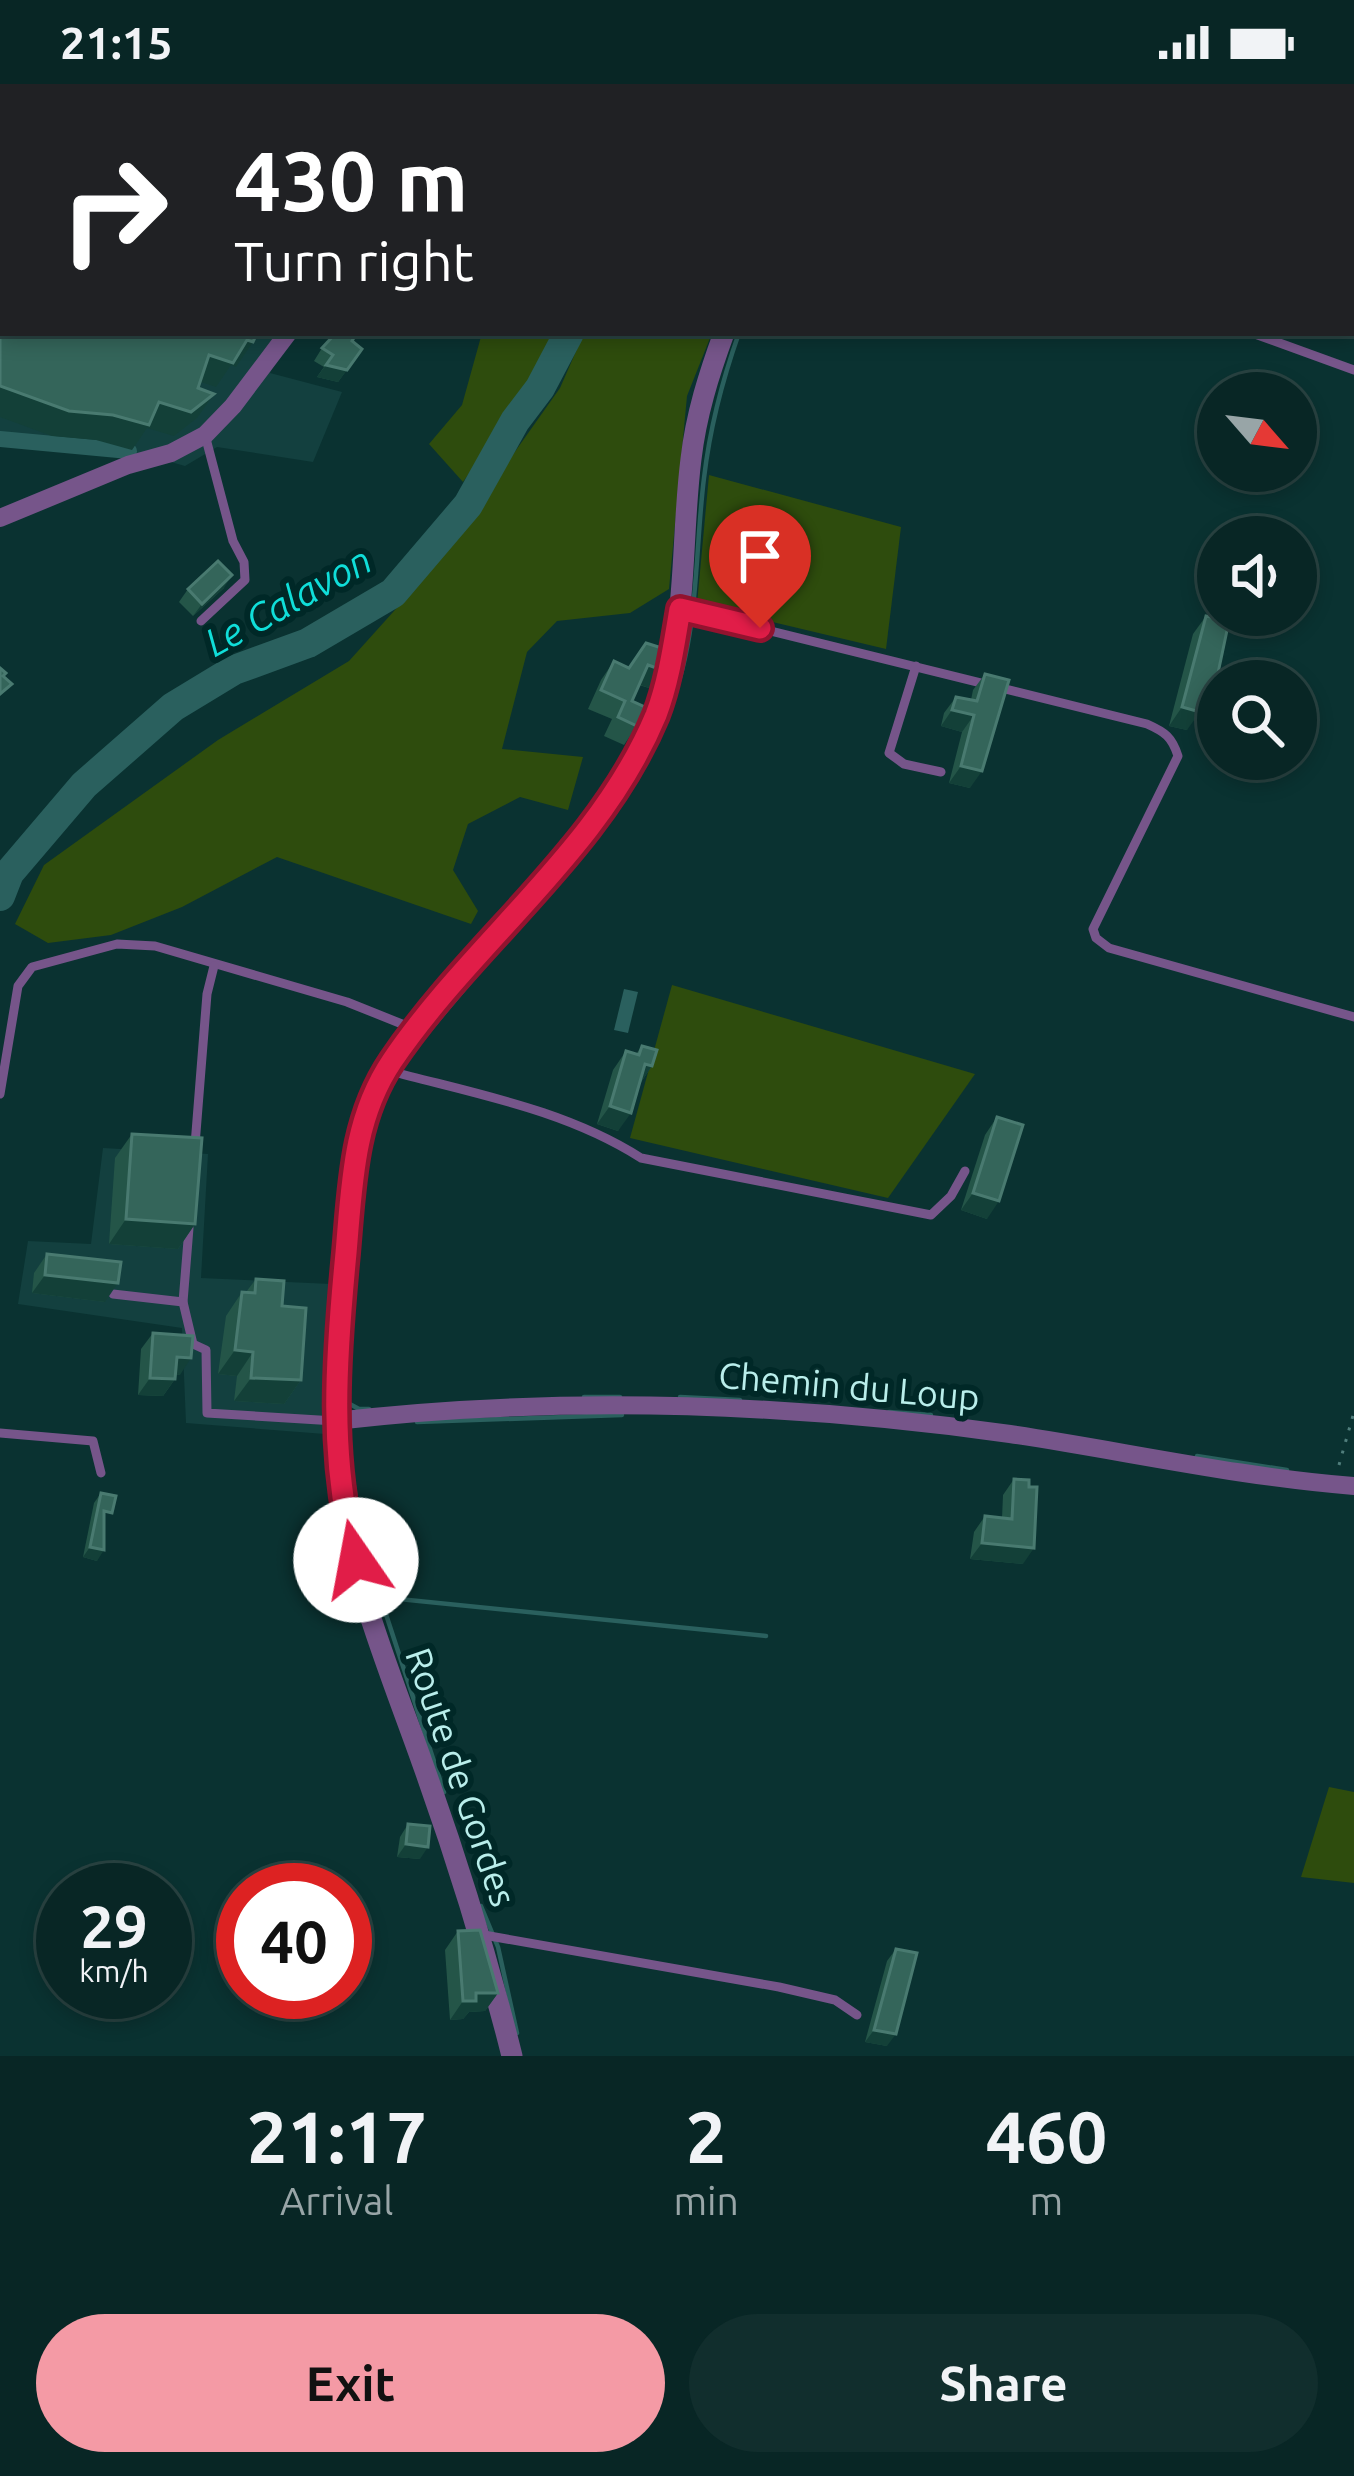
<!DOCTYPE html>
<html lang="en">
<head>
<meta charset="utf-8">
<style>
	:root { --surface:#082625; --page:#112e2d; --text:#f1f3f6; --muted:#98a5a7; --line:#294342; --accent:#f49aa5 }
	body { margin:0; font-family:Ubuntu,sans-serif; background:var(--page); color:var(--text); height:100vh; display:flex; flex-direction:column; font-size:45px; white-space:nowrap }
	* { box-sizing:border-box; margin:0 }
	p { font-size:39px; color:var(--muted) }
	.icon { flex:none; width:66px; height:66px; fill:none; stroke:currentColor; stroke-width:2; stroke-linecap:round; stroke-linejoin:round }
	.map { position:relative; height:1972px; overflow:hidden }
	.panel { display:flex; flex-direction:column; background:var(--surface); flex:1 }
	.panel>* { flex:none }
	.hud { position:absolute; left:0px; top:0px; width:1356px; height:252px; box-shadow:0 6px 18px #0003,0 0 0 3px var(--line); background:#202124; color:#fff; overflow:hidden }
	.needle { width:78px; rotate:118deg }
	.tools { position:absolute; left:1197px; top:288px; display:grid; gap:24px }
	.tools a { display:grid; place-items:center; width:120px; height:120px; border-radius:50%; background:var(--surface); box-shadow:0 6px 18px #0003,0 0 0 3px var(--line); font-size:60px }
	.speed { position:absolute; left:36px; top:1779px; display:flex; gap:24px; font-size:60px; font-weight:700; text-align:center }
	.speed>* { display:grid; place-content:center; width:156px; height:156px; border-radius:50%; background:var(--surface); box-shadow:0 6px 18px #0003,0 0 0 3px var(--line); line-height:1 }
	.speed small { font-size:30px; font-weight:400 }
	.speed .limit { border:18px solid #d22; background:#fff; color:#111 }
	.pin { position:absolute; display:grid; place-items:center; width:102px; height:102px; color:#fff; margin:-123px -51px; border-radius:50% 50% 50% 0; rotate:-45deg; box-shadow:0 0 12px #0007 }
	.pin .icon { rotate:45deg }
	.me { position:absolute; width:132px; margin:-66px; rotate:348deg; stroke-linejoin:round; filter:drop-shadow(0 0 9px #0008) }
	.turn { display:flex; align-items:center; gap:42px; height:252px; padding:0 36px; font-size:54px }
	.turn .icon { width:156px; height:156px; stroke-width:2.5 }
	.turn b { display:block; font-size:84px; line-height:102px }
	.eta { display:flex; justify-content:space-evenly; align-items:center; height:204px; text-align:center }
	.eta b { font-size:72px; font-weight:600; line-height:84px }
	.button { display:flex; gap:24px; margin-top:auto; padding:24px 36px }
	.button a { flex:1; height:138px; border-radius:72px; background:var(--accent); color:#111; font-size:48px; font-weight:600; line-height:138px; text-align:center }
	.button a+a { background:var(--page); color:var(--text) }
	.status { display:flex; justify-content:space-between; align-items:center; height:84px; padding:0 60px; background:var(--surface); direction:ltr }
	.status svg { height:33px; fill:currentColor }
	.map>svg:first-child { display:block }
	.built { fill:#13403f }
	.green { fill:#2e4c0d }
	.water { fill:#2a605e }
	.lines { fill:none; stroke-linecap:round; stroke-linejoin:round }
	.stream { stroke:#2a605e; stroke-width:4.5 }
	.canal { stroke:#2a605e; stroke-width:16 }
	.river { stroke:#2a605e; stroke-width:30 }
	.path { stroke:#507e7c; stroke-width:3; stroke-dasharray:3 9; stroke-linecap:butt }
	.service { stroke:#76558a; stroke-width:9 }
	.minor { stroke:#76558a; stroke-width:18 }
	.tertiary { stroke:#76558a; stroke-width:21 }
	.wall { fill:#245548 }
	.shaded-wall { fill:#134038 }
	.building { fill:#34655a; stroke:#497a70; stroke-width:3 }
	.route-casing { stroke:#92132f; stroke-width:30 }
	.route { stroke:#e11d48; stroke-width:21 }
	.labels { text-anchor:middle; stroke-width:12; stroke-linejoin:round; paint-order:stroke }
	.street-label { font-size:36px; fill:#b9eeeb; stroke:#002827 }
	.water-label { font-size:39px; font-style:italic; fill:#10ded9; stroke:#002827 }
</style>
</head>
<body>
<div class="status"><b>21:15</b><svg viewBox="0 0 49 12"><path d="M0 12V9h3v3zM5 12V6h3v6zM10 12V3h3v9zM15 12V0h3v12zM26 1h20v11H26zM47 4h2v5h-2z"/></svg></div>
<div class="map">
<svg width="1354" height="1972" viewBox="0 0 1354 1972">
	<rect width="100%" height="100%" fill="#0a3231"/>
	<g class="built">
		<path d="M0,50l3,199h285l-18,40 72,19 -29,70 -96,-15 -32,19 -42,-12 -143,-20z"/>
		<path d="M103,1064l105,6 -7,124 130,6 -6,150 -139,-11 -4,-95 -164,-24 10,-63 63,3z"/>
	</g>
	<g class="green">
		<path d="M482,249h75l-17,40 -77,109 -34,-38 33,-39z"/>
		<path d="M584,249h128l-25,63 -18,193 -39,24 -73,8 -30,31 -25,97 81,8 -15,53 -48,-13 -52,27 -15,46 25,41 -7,13 -194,-67 -95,50 -71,28 -63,8 -33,-19 29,-59 174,-125 131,-79 54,-60 92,-121 65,-92z"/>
		<path d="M709,391l192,52 -15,122 -189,-45z"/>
		<path d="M672,901l303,89 -87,124 -258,-60z"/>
		<path d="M1329,1703l25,5v91l-53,-6z"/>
	</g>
	<path class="water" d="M624,905l14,3 -10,41 -14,-3z"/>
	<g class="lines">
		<g class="stream">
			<path d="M1353,54l1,1"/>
			<path d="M666,632c34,-74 28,-159 38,-238 6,-51 18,-97 35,-145"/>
			<path d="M413,966l74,-88"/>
			<path d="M347,1301l5,-85"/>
			<path d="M584,1313h36"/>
			<path d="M680,1313l60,3"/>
			<path d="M346,1318l13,7h10"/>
			<path d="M889,1328l42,3"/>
			<path d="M417,1338l205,-7"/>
			<path d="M348,1368l17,98 79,242"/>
			<path d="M1197,1372l90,14"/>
			<path d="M379,1513l387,39"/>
			<path d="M481,1822l17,41 19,86"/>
		</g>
		<path class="canal" d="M0,355l129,12"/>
		<g class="river">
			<path d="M654,3v-3"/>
			<path d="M0,812l9,-23 75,-88 89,-78 61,-37 74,-27 85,-50 75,-88 47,-84 25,-33 29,-55"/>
		</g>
		<g class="path">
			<path d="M1243,0l4,3"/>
			<path d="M1290,0l4,3"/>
			<path d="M1339,1381l15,-53"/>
		</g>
		<g class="service">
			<path d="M0,136h3"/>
			<path d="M1252,249l102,37"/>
			<path d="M681,525l466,115c18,8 25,13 31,32l-85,173 3,9 13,10 245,69"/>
			<path d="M201,537l44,-41 -1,-18 -11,-21 -28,-106"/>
			<path d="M916,582l-27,87 15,11 37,8"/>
			<path d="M390,987c86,23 176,39 251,87l290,57 20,-19 14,-25"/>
			<path d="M0,1010l18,-108 14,-19 85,-23 38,2 192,56 70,28"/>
			<path d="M195,1061l12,-151 7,-28"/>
			<path d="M189,1144l-6,74 10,42 13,6 1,63 128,8"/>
			<path d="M113,1210l70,8"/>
			<path d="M0,1349l93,8 8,32"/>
			<path d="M484,1851l295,52 56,13 22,15"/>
		</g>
		<g class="minor">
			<path d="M371,3l1,-3"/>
			<path d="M0,434l128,-53 43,-12 34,-18 28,-29 55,-73"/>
			<path d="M335,1337c224,-26 453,-18 675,13 114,17 229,43 344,52"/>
		</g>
		<g class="tertiary">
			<path d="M818,3v-3"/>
			<path d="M512,1972c-25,-100 -55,-197 -90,-294 -32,-90 -71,-182 -82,-277 -9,-81 -1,-162 7,-242 5,-56 5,-114 33,-163 14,-24 33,-46 50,-67 78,-97 175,-180 225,-296 34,-82 25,-172 36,-258 5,-44 18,-85 33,-126"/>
		</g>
	</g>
	<g class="wall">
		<path d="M352,257l10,8 -24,33 -21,-5 7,-10 -10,-6 8,-13z"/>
		<path d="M224,504l-31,28 -14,-14 9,-13z"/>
		<path d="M1206,532l-19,114 -18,-4 24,-92z"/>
		<path d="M646,559l16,27 -13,18 -10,-3 -7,16 5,25 -13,19 -20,-9 8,-17 -24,-10 13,-29 13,-19 14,7z"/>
		<path d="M985,590l-15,114 -21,-5 13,-51 -21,-6 3,-13 12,-16 15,3 2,-10z"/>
		<path d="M642,962l10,20 -13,19 -21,46 -21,-7 16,-54 13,-19 10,3z"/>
		<path d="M997,1033l-10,102 -26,-9 24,-75z"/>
		<path d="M132,1050l63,90 -17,25 -69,-5 6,-86z"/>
		<path d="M47,1170l58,48 -73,-9 2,-20z"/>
		<path d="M256,1195l26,27 19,74 -17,24 -50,-3 3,-25 -19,-2 8,-58 16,-24h4z"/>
		<path d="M153,1249l27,42 -5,-1v5l-12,17 -25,-1 3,-46z"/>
		<path d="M1014,1395l9,85 -53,-5 4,-27 11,-16 17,2 1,-23z"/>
		<path d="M101,1409l3,31 -7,37 -14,-4 11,-54z"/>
		<path d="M336,1478l11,28 -8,3 -7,-24z"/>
		<path d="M408,1740l12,35 -23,-2 3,-20z"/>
		<path d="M458,1847l40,62 -13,18 -16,1 -6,7 -13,1 -5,-70z"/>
		<path d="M896,1865l-9,97 -22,-4 22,-81z"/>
	</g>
	<g class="shaded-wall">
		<path d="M247,256l6,2 -17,25 -5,-2 -15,22 -24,-8 17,-24z"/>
		<path d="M326,281l21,5 -9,12 -21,-5z"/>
		<path d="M0,302l159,16 55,-8 -17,24 -23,18 -27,-8 -15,22 -36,-10 -44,-4 -52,-19z"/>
		<path d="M232,491l-8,13 -31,28 9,-12z"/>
		<path d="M648,581l14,5 -13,18 -14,-5z"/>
		<path d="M1182,623l18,5 -13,18 -18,-4z"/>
		<path d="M952,626l22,5 -12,17 -21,-6z"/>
		<path d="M961,682l21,5 -12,17 -21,-5z"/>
		<path d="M645,980l7,2 -13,19z"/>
		<path d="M610,1022l21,7 -13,18 -21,-7z"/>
		<path d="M973,1109l26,8 -12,18 -26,-9z"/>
		<path d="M126,1135l69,5 -17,25 -69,-5z"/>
		<path d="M45,1191l73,8 -13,19 -73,-9z"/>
		<path d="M235,1266l18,2 -16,24 -19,-2z"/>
		<path d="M177,1273l14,1 -11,17 -14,-2z"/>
		<path d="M150,1294l25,1 -12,17 -25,-1z"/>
		<path d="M251,1294l50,2 -17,24 -50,-3z"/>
		<path d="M982,1459l52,5 -11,16 -53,-5z"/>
		<path d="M90,1463l14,3 -7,11 -14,-4z"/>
		<path d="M406,1760l22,3 -8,12 -23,-2z"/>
		<path d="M476,1909h22l-13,18 -16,1 -6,7 -13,1 13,-19z"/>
		<path d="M874,1946l22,4 -9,12 -22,-4z"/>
	</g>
	<g class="building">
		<path d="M246,0h18l-1,3h-18z"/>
		<path d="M299,0h35l-1,3h-34z"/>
		<path d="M3,183v66h254l-4,9 -6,-2 -14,23 -24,-8 -11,33 16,6 -23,18 -32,-10 -10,23 -36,-10 -44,-4 -69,-25v-110z"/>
		<path d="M336,249h21l-5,8 10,8 -15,21 -21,-5 7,-10 -11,-7z"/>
		<path d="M218,477l14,14 -30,29 -14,-15z"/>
		<path d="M1206,532l23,5 -15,71 -14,20 -18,-5z"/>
		<path d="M646,559l22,7 -6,20 -14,-5 -16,36 15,7 -10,18 -19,-9 7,-16 -24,-11 13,-29 15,7z"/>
		<path d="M0,584l6,5 -3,3 9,8 -12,10z"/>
		<path d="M985,590l24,6 -27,91 -21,-5 13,-51 -22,-5 4,-13 21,4z"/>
		<path d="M642,962l15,4 -5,16 -7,-2 -14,49 -21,-7 16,-55 13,4z"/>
		<path d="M997,1033l26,8 -24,76 -26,-8z"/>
		<path d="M132,1050l70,4 -7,86 -69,-5z"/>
		<path d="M47,1170l74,8 -3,21 -73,-8z"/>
		<path d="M256,1195l28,2 -2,25 24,2 -5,72 -50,-2 2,-26 -18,-2 7,-58 13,1z"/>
		<path d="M153,1249l40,3 -2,22 -14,-1 -2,22 -25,-1z"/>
		<path d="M1014,1395l15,1v7h8l-3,61 -52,-5 3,-27 27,3z"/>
		<path d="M101,1409l15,3 -4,17 -8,-2v39l-14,-3z"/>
		<path d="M345,1476l6,24 -8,2 -7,-24z"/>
		<path d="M408,1740l22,2 -2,21 -22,-3z"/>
		<path d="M480,1846l18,63h-22v8h-13l-5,-70z"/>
		<path d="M896,1865l21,4 -21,81 -22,-4z"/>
	</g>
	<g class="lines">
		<defs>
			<path id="route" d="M356,1476c-28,-101 -20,-204 -10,-307 6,-68 7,-134 46,-192 82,-121 207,-209 264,-346 13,-34 18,-71 24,-106l80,19"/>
		</defs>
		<use href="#route" class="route-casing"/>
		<use href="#route" class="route"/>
	</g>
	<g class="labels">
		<g class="street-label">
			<text transform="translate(849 1302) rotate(5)" y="13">Chemin du Loup</text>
			<text transform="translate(461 1693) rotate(71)" y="13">Route de Gordes</text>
		</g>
		<g class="water-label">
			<text transform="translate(288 517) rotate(-29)" y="14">Le Calavon</text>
		</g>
	</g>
</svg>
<div class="tools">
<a><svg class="needle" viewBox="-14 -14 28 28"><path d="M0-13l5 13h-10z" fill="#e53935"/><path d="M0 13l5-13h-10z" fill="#98a5a7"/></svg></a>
<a><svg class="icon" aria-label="sound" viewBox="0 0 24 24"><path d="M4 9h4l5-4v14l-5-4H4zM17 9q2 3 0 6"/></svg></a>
<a><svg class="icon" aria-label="search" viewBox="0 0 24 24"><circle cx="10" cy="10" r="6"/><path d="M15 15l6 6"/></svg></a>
</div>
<div class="speed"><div>29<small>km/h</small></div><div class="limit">40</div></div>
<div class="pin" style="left:760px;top:544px;background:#d93025"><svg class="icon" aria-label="arrive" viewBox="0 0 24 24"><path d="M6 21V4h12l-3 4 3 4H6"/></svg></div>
<svg class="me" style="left:356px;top:1476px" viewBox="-20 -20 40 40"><circle r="19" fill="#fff"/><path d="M0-13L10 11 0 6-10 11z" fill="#e11d48"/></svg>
<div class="hud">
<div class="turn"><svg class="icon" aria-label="right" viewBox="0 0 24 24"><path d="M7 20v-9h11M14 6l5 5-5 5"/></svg><div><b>430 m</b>Turn right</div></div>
</div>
</div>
<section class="panel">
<div class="eta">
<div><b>21:17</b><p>Arrival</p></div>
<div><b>2</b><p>min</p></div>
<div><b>460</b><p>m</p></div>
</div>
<div class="button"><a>Exit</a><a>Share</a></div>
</section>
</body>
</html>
